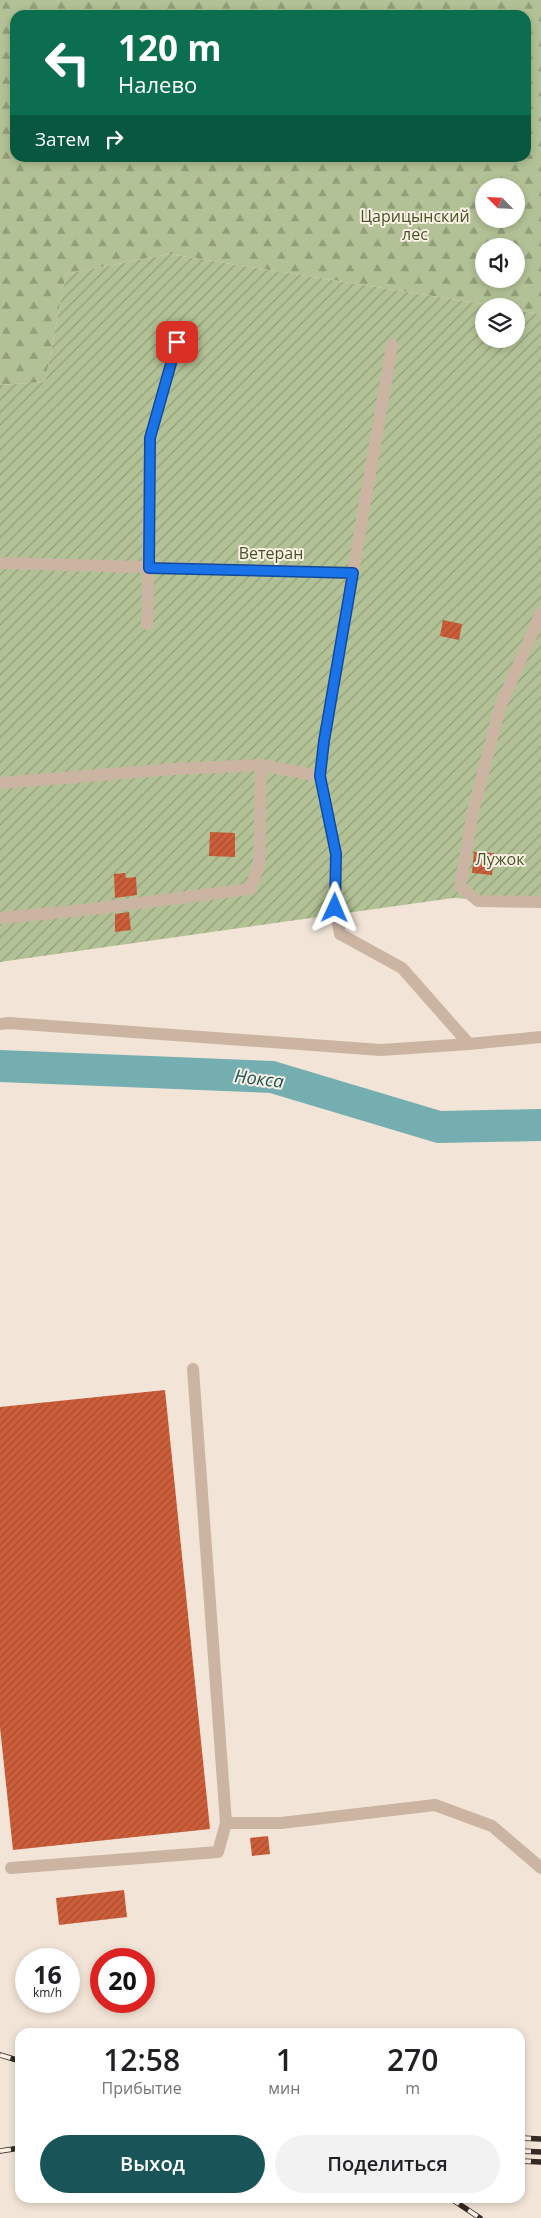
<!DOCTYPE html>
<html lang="ru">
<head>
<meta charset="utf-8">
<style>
	:root { --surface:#fff; --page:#f2f2f2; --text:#202124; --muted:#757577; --accent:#195458 }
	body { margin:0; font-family:"Open Sans",sans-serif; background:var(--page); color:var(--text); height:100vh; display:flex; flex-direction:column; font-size:19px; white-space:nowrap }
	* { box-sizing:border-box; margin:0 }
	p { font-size:16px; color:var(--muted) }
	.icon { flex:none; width:28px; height:28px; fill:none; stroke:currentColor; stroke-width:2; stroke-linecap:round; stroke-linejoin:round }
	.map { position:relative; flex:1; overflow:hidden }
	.drawer { position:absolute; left:15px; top:2028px; width:510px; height:175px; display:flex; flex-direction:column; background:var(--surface); border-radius:15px; box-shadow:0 2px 8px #0003 }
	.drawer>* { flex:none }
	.banner { position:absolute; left:10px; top:10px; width:521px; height:152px; border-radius:15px; box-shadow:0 2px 8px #0003; background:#0b6e4f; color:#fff; overflow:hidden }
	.needle { width:32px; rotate:294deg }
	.buttons { position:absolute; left:475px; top:178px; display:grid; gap:10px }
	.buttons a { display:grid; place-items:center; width:50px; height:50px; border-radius:50%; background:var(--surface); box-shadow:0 2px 8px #0003; font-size:25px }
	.speed { position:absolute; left:15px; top:1948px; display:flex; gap:10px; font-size:25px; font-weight:700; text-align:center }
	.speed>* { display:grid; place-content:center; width:65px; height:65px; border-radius:50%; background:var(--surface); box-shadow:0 2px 8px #0003; line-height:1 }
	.speed small { font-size:12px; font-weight:400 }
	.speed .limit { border:8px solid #d22; background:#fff; color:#111 }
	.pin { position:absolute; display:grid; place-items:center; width:42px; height:42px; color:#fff; margin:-21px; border-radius:10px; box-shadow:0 2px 8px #0006 }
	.me { position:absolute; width:55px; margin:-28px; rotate:1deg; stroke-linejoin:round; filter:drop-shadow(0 0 4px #0008) }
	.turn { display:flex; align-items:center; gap:18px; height:105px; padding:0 25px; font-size:22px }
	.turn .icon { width:65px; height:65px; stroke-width:2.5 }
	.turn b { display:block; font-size:35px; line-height:42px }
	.then { display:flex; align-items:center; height:48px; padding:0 25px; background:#0003; gap:10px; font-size:19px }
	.eta { display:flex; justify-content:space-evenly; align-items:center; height:85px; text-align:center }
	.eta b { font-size:30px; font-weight:600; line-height:35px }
	.button { display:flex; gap:10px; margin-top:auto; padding:10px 25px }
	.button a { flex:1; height:58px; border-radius:30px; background:var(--accent); color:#fff; font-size:20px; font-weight:600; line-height:58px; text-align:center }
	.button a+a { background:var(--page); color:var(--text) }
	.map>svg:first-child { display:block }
	.forest { fill:url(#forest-firs); fill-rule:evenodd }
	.garden { fill:url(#garden-furrows) }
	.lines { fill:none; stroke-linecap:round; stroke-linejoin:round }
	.river { stroke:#74aeb1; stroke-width:32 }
	.building { fill:url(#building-hatch) }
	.minor { stroke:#cbb5a2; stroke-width:12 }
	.rail-casing { stroke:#352a25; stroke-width:5.5 }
	.rail { stroke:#faf0e3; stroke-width:4; stroke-dasharray:11; stroke-linecap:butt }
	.route-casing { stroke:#114b97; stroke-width:12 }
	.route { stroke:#1a73e8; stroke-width:9 }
	.labels { text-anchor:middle; stroke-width:4; stroke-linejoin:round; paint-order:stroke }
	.park-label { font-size:16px; fill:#445428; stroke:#faf0e3 }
	.water-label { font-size:18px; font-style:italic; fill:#195458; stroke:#faf0e3 }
</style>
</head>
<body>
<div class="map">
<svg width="541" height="2218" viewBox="0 0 541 2218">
	<defs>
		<pattern id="forest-firs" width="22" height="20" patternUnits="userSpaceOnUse" patternTransform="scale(1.25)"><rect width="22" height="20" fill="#b3c296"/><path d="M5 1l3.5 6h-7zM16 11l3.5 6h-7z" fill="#929e7a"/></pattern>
		<pattern id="garden-furrows" width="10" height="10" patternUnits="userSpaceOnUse" patternTransform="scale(1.25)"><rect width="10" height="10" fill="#b3c296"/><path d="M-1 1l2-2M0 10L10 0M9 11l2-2" fill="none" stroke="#929e7a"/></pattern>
		<pattern id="building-hatch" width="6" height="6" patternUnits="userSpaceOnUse" patternTransform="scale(1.25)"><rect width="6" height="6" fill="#cd5e3a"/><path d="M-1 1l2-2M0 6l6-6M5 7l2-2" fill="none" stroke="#a74e31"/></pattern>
	</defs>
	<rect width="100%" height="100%" fill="#f2e5d7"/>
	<path class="forest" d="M0,0h541v314l-25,-4v-4h-21l-326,-52 -103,20 -21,108 -45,3zM15,15h511v143h-511zM484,186h32v33h-32zM484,246h32v33h-32z"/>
	<path class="garden" d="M169,254l326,52h-11v33h32v-29l25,4v588l-88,-4 -453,64v-577l45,-3 21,-108z"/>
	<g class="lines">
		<path class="river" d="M0,1066l272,11 167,50 102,-2"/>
	</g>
	<g class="building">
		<path d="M443,620l19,4 -3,16 -19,-4z"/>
		<path d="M210,832l25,1v24l-26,-1z"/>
		<path d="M474,852l20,1 -2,22 -20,-2z"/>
		<path d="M125,873l1,5 10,-1 1,18 -22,3 -1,-24z"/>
		<path d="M129,912l2,18 -16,2v-18z"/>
		<path d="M165,1390l45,439 -197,21 -13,-123v-320z"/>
		<path d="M268,1836l2,18 -18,2 -2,-18z"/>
		<path d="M124,1890l3,27 -68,8 -3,-27z"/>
	</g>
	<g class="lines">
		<g class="minor">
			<path d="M392,345l-68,396 -4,35 16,78 -1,54 5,26 62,34 67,76 72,-7"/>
			<path d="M0,563l353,10"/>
			<path d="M541,613l-41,94 -27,104 -13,75 18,15 63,1"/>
			<path d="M147,624l3,-186 27,-97"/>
			<path d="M0,783l173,-14 88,-4 59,11"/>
			<path d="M0,918l84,-8 166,-21 9,-24 2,-100"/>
			<path d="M0,1024l9,-1 372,27 88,-6"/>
			<path d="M193,1369l33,454h55l154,-18 57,21 49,42"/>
			<path d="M11,1868l207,-16 8,-29"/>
		</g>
		<defs>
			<g id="rail">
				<path d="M0,2055l20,6"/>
				<path d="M520,2138l21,1"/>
				<path d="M0,2151l20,-3"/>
				<path d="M520,2151l21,1"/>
				<path d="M520,2161l21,1"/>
				<path d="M450,2198l30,20"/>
			</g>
		</defs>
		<use href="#rail" class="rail-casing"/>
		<use href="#rail" class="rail"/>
	</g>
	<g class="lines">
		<defs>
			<path id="route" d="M177,342l-27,96 -1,130 204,5 -29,168 -4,35 16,78 -1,54"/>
		</defs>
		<use href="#route" class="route-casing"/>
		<use href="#route" class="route"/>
	</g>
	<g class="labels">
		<g class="park-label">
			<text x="415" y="222">Царицынский<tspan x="415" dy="18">лес</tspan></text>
			<text x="271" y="559">Ветеран</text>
			<text x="500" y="865">Лужок</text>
		</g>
		<g class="water-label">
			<text transform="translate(259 1079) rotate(7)" y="6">Нокса</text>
		</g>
	</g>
</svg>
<div class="buttons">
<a><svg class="needle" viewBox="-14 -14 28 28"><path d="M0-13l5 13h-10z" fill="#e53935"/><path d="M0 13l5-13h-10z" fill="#757577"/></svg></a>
<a><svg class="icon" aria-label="sound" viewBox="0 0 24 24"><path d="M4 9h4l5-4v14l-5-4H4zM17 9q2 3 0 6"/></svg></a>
<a><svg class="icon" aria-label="layers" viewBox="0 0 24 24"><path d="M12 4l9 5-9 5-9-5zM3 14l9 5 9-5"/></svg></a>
</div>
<div class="speed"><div>16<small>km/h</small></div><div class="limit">20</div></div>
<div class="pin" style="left:177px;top:342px;background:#d93025"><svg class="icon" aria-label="arrive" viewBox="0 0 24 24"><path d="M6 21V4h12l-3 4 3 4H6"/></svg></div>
<svg class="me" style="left:335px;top:908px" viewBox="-20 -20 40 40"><path d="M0-17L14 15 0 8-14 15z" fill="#1a73e8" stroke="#fff" stroke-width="4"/></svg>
<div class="banner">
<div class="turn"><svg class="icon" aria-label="left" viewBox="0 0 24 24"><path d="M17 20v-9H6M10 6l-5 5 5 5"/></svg><div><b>120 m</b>Налево</div></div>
<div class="then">Затем<svg class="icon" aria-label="right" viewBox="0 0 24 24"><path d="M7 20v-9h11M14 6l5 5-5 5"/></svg></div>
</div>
<section class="drawer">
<div class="eta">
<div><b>12:58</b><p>Прибытие</p></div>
<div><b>1</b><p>мин</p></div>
<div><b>270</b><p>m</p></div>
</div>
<div class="button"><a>Выход</a><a>Поделиться</a></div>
</section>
</div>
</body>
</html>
